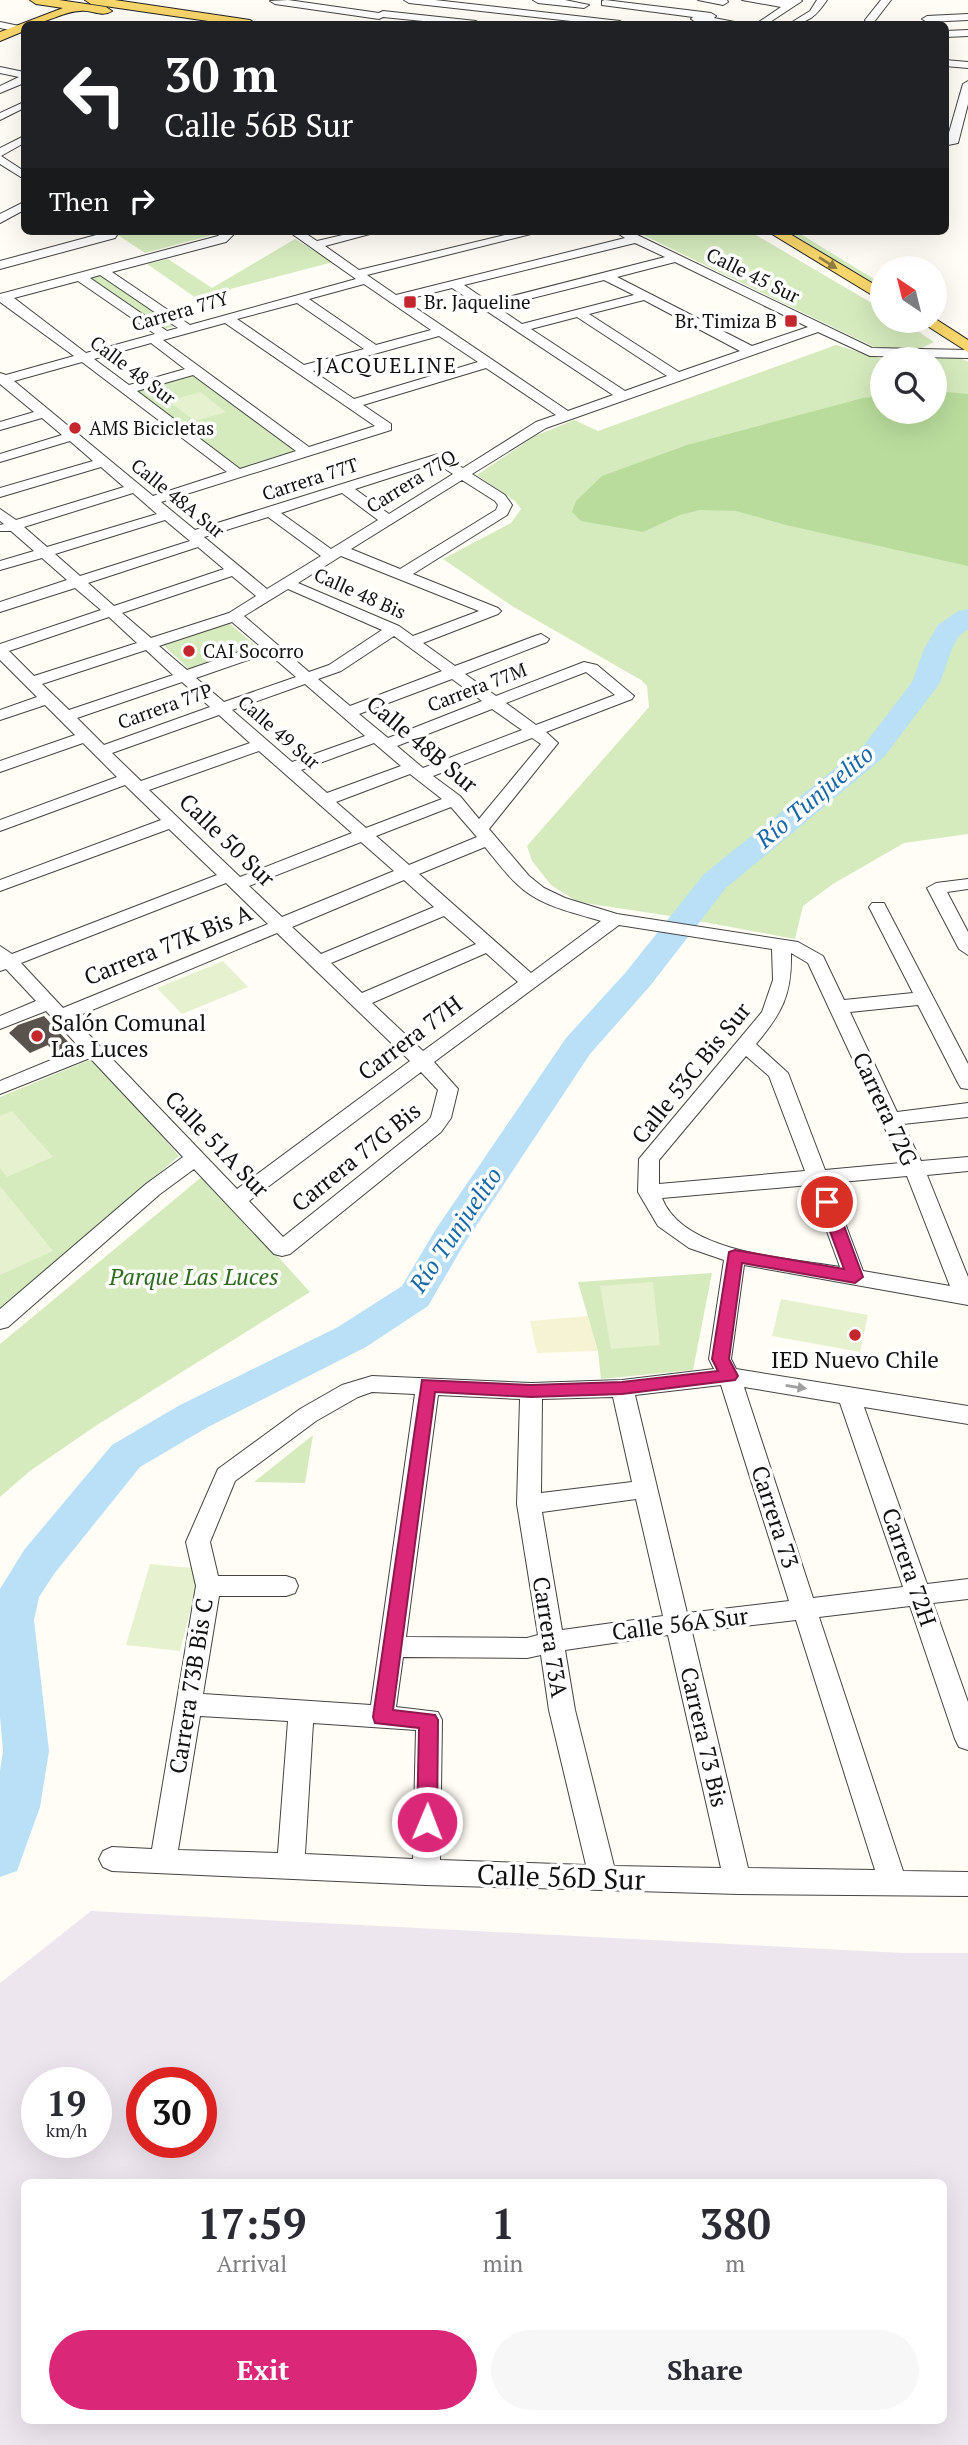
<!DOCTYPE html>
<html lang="en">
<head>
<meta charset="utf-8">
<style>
	:root { --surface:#fff; --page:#f7f7f7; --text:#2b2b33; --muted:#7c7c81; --accent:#db2777 }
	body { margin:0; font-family:"PT Serif",serif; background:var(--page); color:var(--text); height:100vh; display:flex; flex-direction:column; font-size:26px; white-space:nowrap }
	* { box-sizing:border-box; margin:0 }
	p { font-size:23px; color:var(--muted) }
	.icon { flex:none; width:38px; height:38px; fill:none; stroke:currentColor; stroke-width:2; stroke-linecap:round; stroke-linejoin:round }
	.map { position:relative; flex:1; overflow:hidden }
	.drawer { position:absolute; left:21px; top:2179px; width:926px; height:245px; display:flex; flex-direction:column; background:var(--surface); border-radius:10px; box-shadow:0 7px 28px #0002 }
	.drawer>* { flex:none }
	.banner { position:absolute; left:21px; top:21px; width:928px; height:214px; border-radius:10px; box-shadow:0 7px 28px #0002; background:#202124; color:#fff; overflow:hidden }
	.needle { width:46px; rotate:325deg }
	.buttons { position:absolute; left:870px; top:256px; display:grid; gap:14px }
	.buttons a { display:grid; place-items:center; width:77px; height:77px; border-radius:50%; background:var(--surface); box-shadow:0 7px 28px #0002; font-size:35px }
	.speed { position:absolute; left:21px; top:2067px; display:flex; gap:14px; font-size:35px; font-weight:700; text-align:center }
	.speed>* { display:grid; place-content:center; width:91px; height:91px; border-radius:50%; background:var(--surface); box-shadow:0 7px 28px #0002; line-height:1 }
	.speed small { font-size:18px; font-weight:400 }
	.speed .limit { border:10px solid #d22; background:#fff; color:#111 }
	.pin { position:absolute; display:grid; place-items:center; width:60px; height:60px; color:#fff; margin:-30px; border:4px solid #fff; border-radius:50%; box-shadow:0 2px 7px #0007 }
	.me { position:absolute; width:77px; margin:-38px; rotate:1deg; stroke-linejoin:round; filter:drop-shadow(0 0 5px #0008) }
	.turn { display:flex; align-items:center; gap:24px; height:147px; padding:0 28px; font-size:32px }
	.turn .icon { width:91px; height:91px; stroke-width:2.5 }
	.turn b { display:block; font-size:49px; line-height:60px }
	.then { display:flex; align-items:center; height:66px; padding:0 28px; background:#0003; gap:14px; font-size:26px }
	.eta { display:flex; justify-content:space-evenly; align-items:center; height:119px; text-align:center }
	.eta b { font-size:42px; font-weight:700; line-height:49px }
	.action { display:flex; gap:14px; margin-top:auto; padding:14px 28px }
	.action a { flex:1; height:80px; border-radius:42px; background:var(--accent); color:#fff; font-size:28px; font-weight:700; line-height:80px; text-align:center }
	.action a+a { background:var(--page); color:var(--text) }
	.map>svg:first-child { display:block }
	.industrial { fill:#eee6ef; fill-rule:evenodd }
	.farmland { fill:#f6f3d4 }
	.green { fill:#d5ebbd }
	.forest { fill:#b9dc9c }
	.pitch { fill:#e6f2cf }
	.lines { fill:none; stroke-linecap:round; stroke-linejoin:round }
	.river { fill:#b9e0f7; fill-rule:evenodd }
	.building { fill:#5a524d }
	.minor-casing { stroke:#444; stroke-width:2 }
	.major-casing { stroke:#222; stroke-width:2 }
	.minor { fill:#fff; fill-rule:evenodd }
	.major { fill:#f9d66b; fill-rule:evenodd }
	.oneway { fill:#917d42 }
	.oneway2 { fill:#a0a0a0 }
	.route { fill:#db2777; stroke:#8e194d; stroke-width:2 }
	.poi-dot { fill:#c4262e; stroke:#fff; stroke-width:2.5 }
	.labels { text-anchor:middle; stroke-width:7; stroke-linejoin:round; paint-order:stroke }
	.far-street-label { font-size:19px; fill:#111; stroke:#fff }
	.far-poi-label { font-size:19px; fill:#111; stroke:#fff; text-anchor:start }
	.far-neighbourhood-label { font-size:21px; letter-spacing:2px; fill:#111; stroke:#fff }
	.street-label { font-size:23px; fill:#111; stroke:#fff }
	.poi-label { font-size:23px; fill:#111; stroke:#fff; text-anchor:start }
	.park-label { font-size:23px; font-style:italic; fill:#2f6b1f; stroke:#fff }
	.water-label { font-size:24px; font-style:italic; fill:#1768a6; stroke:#fff }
	.near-street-label { font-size:28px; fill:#111; stroke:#fff }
</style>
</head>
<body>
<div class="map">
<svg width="968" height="2445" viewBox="0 0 968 2445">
	<rect width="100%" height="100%" fill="#fffdf5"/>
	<path class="industrial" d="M91,1911l812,42h65v492h-968v-462zM37,2082h59v60h-59zM142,2082h59v60h-59zM24,2182h919v238h-919z"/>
	<path class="farmland" d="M588,1316l10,35 -61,2 -7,-32z"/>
	<g class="green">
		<path d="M112,231h103l-6,5 -64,17z"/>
		<path d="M635,231h114l133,78v11h19l33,22 -14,7 -44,-1z"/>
		<path d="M781,231h14l7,4 80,49v6z"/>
		<path d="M295,239l38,23 -137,36 -49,-34 21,-5 44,29z"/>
		<path d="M102,274l76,51 -16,5 -75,-52z"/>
		<path d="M836,345l46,14v52h52v-52h-46l69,-3 11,6v472l-64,9 -71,41 -30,22 -8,33 -118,-22 -99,-15 -27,-17 -19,-24 -5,-15 122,-139 -2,-21 -6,-6 -129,-74 -69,-47 68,-36 10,-14 -6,-8 -38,-26 58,-39 39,-16 24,11z"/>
		<path d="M195,374l106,77 -62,18 -103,-78z"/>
		<path d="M229,623l27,23 -67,23 -26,-24z"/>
		<path d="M94,1058l85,98 -179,152v-211z"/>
		<path d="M204,1175l106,117 -213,133 -67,46 -30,26v-153z"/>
		<path d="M712,1273l-19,97 -92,9 -3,-28 -20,-69z"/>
		<path d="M313,1435l-8,48 -51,-1z"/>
	</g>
	<path class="forest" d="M935,391l33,3v172l-182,-41 -50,-14 -36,-1 -20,5 -37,17 -62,-11 -9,-9 4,-11 26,-25 85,-31 176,-47 19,-2v15h52z"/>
	<g class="pitch">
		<path d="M200,392l26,20 -31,9 -27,-20z"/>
		<path d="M223,961l25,26 -66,27 -25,-26z"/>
		<path d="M12,1111l41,46 -46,20 -7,-9v-52z"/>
		<path d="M0,1186l53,65 -53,24z"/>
		<path d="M653,1282l7,63 -49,4 -11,-63z"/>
		<path d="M781,1299l87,16 -8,37 -88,-16z"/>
		<path d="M150,1564l51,5 -21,82 -54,-6z"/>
	</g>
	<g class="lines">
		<path class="river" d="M968,609v20l-9,7 -7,13 -12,34 -56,74 -158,131 -76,98 -60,68 -127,192 -35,60 -62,41 -158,80 -68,40 -86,107 -15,23 -5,23 15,131 -9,56 -23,64 -17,6v-106l3,-20 -3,-34v-128l24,-39 88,-105 68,-40 158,-78 64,-41 34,-57 130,-191 60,-66 78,-98 160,-129 48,-63 12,-33 14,-24 20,-14z"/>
	</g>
	<path class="building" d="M44,1016l27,29 -17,7 -6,-7 -18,8 -21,-20 9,-8z"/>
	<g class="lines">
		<defs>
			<g id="minor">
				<path d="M288,0l91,13 4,-2 93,10 5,3h-28l-70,-7 -4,2 -104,-15 -5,-3z"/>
				<path d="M404,0h31l185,21 5,3h-27l-189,-21z"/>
				<path d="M533,0h32l24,5 -5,3 -46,-5z"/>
				<path d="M605,0l106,13 5,3 -2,2 31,6 -49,-2 -5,-3 2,-2 -91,-12v-4z"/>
				<path d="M698,0h29l1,2 -5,3z"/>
				<path d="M742,0h59l1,1 -35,23h-11l25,-17z"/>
				<path d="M817,0h10c-10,15 -19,24 -38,24l21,-13z"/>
				<path d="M881,0h10l-17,22h-8l-1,-2z"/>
				<path d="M968,14v6l-41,2 -5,-3 5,-3z"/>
				<path d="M0,22l24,5v3l-4,2 -20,-4z"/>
				<path d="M968,30v6l-23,1v-6z"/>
				<path d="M945,60l23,2v6l-23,-2z"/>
				<path d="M0,67l24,5v11l-24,10v-7l19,-9 -19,-4z"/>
				<path d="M968,81v23l-10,39 -10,2 -2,-2 17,-59z"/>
				<path d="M24,102v6l-24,12v-7z"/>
				<path d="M24,136v7l-23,13 23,15v8l-24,-15v-16z"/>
				<path d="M24,202v8l-24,13v-9z"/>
				<path d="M111,231l6,4 -2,3 -115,31v-8z"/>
				<path d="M224,231h13l-11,11 -114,30 78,53 166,-46 -68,-48h14l15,10 43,-10h21l-56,15 34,24 163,-39h21l-176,44 29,20 229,-57 -11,-7h15l243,117 96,2v8l-98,-2 -52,-24 -272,96 -74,46 33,21 7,10 -5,10 -94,59 85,34 3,3 -3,3 -75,29 32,23 80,-30 6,-2 8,5 -2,3 -82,32 31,22 88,-34 13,3 37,31 -2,3 -86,33 12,11 -69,86 40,47 15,12 21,10 52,16 181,28 25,14 21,44 69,-7 -44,-86 3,-4h12l84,161v25l-7,-1 -3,-5 -40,-78 -68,7 47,100 71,-9v14l-65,7 18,37 47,-4v14l-41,4 41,102v28l-224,-40 -13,94 5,10 232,37v18l-104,-17 63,177 41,-5v20l-35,4 35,99v48l-9,-3 -4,-8 -45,-133 -91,11 84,254 65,1v24l-230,-2 -312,-9 -314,-14 -9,-4 -4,-8 4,-8 9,-4 40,2 44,-263 -10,-44 32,-73 82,-60 42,-24 30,-9 159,7 91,-3 92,-11 -5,-10 15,-99 -35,-12 -31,-22 -20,-34 1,-33 123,-147 11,-32 -1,-31 -153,-24 -185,137 24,27 -7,29 -10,14 -151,122 -8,2 -8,-2 -80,-85 -34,25 -152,133 -8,2v-20l146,-125 37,-27 -93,-99 -90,36v-13l80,-33 -34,-37 -46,18v-13l36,-15 -30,-32 -6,2v-25l12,8 205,-79 -48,-46 -169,62v-11l161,-60 -36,-35 -125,46v-11l117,-43 -34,-34 -83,29v-11l75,-26 -30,-30 -45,15v-10l37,-13 -37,-37v-16l101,-34 -26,-22 -75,24v-10l67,-22 -25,-22 -42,12v-9l34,-10 -23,-20h-11v-6l4,-1 -4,-3v-12l16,11 108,-33 -23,-20 -101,30v-9l93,-27 -23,-20 -70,21v-8l62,-19 -20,-17 -42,12v-8l34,-10 -34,-28v-11l6,2 68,-19 -74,-54v-8l218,-58zM635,243l30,14 -176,45 -25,-17zM675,262l133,65 -56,19 -135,-69zM100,275l78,53 -11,3 -77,-53zM604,280l30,15 -112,29 -25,-17zM78,281l77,53 -69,19 -72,-55zM364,284l67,46 -55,15 -67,-46zM452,288l161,107 -45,16 -164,-111zM644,300l96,51 -61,21 -90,-58zM297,303l67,46 -60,16 -67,-46zM577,317l90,59 -42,15 -94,-62zM225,323l150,103 -66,21 -146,-107zM439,336l39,26 -124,37 -41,-28zM151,343l34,26 -56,16 -35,-26zM82,362l145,110 -74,24 -139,-115zM486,368l70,47 -20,7 -73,46 -25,-14 -243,76 -34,-28 230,-72v-6l-28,-19zM193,375l103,76 -56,18 -103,-78zM436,463l17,11 -64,40 -34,-25zM462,480l33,21 3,4 -2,5 -96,59 -49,-20zM133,493l24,21 -110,33 -23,-20zM342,493l36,27 -47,29 -50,-36zM268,517l53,39 -54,33 -63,-52zM165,520l25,21 -110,35 -25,-22zM198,547l26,22 -110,37 -26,-23zM341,556l138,55 -66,25 -14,-10 -101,-43zM232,576l24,20 -27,17 -78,25 -29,-25zM288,589l94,41 -53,35 -20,7 -65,-56zM109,617l28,26 -103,33 -25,-25zM232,622l27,23 -72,25 -28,-24zM394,636l48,35 -92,35 -32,-27 23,-8zM146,650l27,25 -104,35 -27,-26zM268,653l28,24 -72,25 -28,-24zM586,672l29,23 -79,30 -30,-22zM452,679l30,22 -94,37 -29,-24zM182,682l28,25 -106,38 -27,-27zM305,684l60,52 -73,26 -60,-52zM492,709l30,21 -99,38 -26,-22zM219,715l31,28 -109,38 -29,-28zM532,738l9,6 -62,75 -19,-23 -27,-20zM374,743l27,23 -74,27 -26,-23zM259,751l93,82 -112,44 -91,-87zM410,774l32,25 -76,29 -30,-26zM451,807l26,30 -68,28 -33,-29zM361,842l33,29 -112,46 -33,-31zM485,847c10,12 20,26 32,37 22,22 55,28 84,37l-70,52 -112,-99zM404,880l30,27 -113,47 -29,-27zM226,883l42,41 -205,84 -42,-45zM444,916l32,28 -114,49 -31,-30zM277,933l133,128 -173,128 -164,-171zM486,953l32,29 -95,69 -51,-48zM791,953l17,10 93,200 -76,7 -37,-97 -32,-29c26,-31 36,-49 35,-91zM746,1056l23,20 36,95 -146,13v-24zM421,1072l17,18 -7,27 -4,5 -144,115 -34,-36zM907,1176l43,110 -87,-15 -33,-88zM810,1185l30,82c-51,-9 -156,-13 -178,-69zM721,1385l68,216 -102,12 -52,-218zM744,1387l96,16 63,184 -90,11zM372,1392l43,2 -44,311 -168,-11 16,-98h67l9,-3 3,-7 -3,-7 -9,-3h-68l-8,-34 25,-61 81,-60 42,-24zM438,1395l82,4 -3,105 21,131 -11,3 -121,-1zM613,1397l19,85 -91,11 1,-94zM636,1499l27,117 -101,14 -20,-118zM796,1620l79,250 -127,-2 -56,-236zM668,1635l53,233 -107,-2 -39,-156 -10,-60zM541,1655l8,55 37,155 -146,-5 2,-140 -4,-8 -42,-5 7,-50 124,1zM200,1716l88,5 -10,132 -100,-3zM313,1723l103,7 -3,129 -108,-5z"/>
				<path d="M968,879v10l-21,3 21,40v23l-9,-6 -32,-61 9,-5z"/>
			</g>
			<g id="major">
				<path d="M30,0h29l47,7 6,4c-10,7 -21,-2 -32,0 -20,1 -31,13 -56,13v7l-24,10v-9l63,-24 -27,-4z"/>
				<path d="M85,0h30l135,20 6,4h-27l-138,-20z"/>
				<path d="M767,231h18l97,58v12z"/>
				<path d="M934,318l34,22v12l-50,-32z"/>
			</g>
		</defs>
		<use href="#minor" class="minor-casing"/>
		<use href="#major" class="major-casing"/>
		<use href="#minor" class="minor"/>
		<use href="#major" class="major"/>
	</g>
	<defs><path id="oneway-solid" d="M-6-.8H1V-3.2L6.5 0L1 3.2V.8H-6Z" transform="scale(1.75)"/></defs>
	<use class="oneway" href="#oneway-solid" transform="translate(828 263) rotate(32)"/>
	<use class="oneway2" href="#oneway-solid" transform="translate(796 1387) rotate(9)"/>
	<path class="route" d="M827,1197l8,5 28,75 -8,6 -113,-20 -13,96 9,17 -3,4 -113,14 -91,3 -96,-5 -42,318 42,5 3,5 -1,102 -3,7 -7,2 -7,-2 -3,-7 2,-94 -44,-5 -2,-6 49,-337 109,5 91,-3 96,-11 -6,-12 17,-107 6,-2 109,19 -25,-67z"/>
	<g class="poi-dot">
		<rect x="403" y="295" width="14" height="14" rx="3.5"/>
		<rect x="784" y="314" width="14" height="14" rx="3.5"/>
		<circle cx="75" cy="428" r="7"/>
		<circle cx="189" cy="651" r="7"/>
		<circle cx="37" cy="1036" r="7"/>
		<circle cx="855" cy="1335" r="7"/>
	</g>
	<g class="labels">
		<g class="far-street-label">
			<text transform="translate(753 275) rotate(26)" y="7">Calle 45 Sur</text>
			<text transform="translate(180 311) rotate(-16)" y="7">Carrera 77Y</text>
			<text transform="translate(133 370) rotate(37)" y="7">Calle 48 Sur</text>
			<text transform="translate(310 479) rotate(-18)" y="7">Carrera 77T</text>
			<text transform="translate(411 481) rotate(-32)" y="7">Carrera 77Q</text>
			<text transform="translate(178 498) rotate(39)" y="7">Calle 48A Sur</text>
			<text transform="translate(360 593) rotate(24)" y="7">Calle 48 Bis</text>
			<text transform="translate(477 687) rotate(-21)" y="7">Carrera 77M</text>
			<text transform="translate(165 706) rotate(-20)" y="7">Carrera 77P</text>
			<text transform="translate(279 732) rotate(41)" y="7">Calle 49 Sur</text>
		</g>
		<g class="far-poi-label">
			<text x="424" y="309">Br. Jaqueline</text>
			<text x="777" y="328" text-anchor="end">Br. Timiza B</text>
			<text x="89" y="435">AMS Bicicletas</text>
			<text x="203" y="658">CAI Socorro</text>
		</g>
		<g class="far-neighbourhood-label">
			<text x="387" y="373">JACQUELINE</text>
		</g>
		<g class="street-label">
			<text transform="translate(422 744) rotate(40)" y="8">Calle 48B Sur</text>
			<text transform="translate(227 840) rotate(44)" y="8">Calle 50 Sur</text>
			<text transform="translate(168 945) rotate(-22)" y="8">Carrera 77K Bis A</text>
			<text transform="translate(410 1038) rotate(-37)" y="8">Carrera 77H</text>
			<text transform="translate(691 1073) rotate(-51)" y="8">Calle 53C Bis Sur</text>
			<text transform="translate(885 1109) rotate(65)" y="8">Carrera 72G</text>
			<text transform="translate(217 1144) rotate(46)" y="8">Calle 51A Sur</text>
			<text transform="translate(356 1157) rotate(-39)" y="8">Carrera 77G Bis</text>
			<text transform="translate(775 1517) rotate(72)" y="8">Carrera 73</text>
			<text transform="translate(909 1567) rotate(71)" y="8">Carrera 72H</text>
			<text transform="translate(680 1624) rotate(-7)" y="8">Calle 56A Sur</text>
			<text transform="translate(550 1637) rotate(81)" y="8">Carrera 73A</text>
			<text transform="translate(191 1686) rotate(-81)" y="8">Carrera 73B Bis C</text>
			<text transform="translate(704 1737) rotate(77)" y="8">Carrera 73 Bis</text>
		</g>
		<g class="poi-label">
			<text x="51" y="1031">Salón Comunal<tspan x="51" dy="26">Las Luces</tspan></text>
			<text x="855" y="1368" text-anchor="middle">IED Nuevo Chile</text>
		</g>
		<g class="park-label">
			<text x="194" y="1285">Parque Las Luces</text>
		</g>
		<g class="water-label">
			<text transform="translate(815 797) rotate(-40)" y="8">Río Tunjuelito</text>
			<text transform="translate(456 1230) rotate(-56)" y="8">Río Tunjuelito</text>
		</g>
		<g class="near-street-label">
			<text transform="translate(561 1877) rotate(2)" y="10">Calle 56D Sur</text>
		</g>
	</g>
</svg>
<div class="buttons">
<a><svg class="needle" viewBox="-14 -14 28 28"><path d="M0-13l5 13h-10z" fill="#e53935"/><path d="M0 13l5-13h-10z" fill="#7c7c81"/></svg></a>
<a><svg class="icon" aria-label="search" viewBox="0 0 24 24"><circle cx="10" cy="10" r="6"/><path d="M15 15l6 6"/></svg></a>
</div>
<div class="speed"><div>19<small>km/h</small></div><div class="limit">30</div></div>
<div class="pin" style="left:827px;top:1202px;background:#d93025"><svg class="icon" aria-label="arrive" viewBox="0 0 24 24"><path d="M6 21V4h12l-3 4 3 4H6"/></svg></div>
<svg class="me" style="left:427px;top:1822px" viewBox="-20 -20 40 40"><circle r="17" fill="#db2777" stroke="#fff" stroke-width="3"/><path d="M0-11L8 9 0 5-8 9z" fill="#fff"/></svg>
<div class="banner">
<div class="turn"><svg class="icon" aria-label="left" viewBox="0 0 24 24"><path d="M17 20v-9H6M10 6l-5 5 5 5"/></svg><div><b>30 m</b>Calle 56B Sur</div></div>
<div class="then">Then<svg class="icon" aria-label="right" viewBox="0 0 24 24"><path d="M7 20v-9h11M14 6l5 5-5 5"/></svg></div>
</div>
<section class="drawer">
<div class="eta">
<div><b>17:59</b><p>Arrival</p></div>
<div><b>1</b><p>min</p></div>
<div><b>380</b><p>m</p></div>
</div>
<div class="action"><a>Exit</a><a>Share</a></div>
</section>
</div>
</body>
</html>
